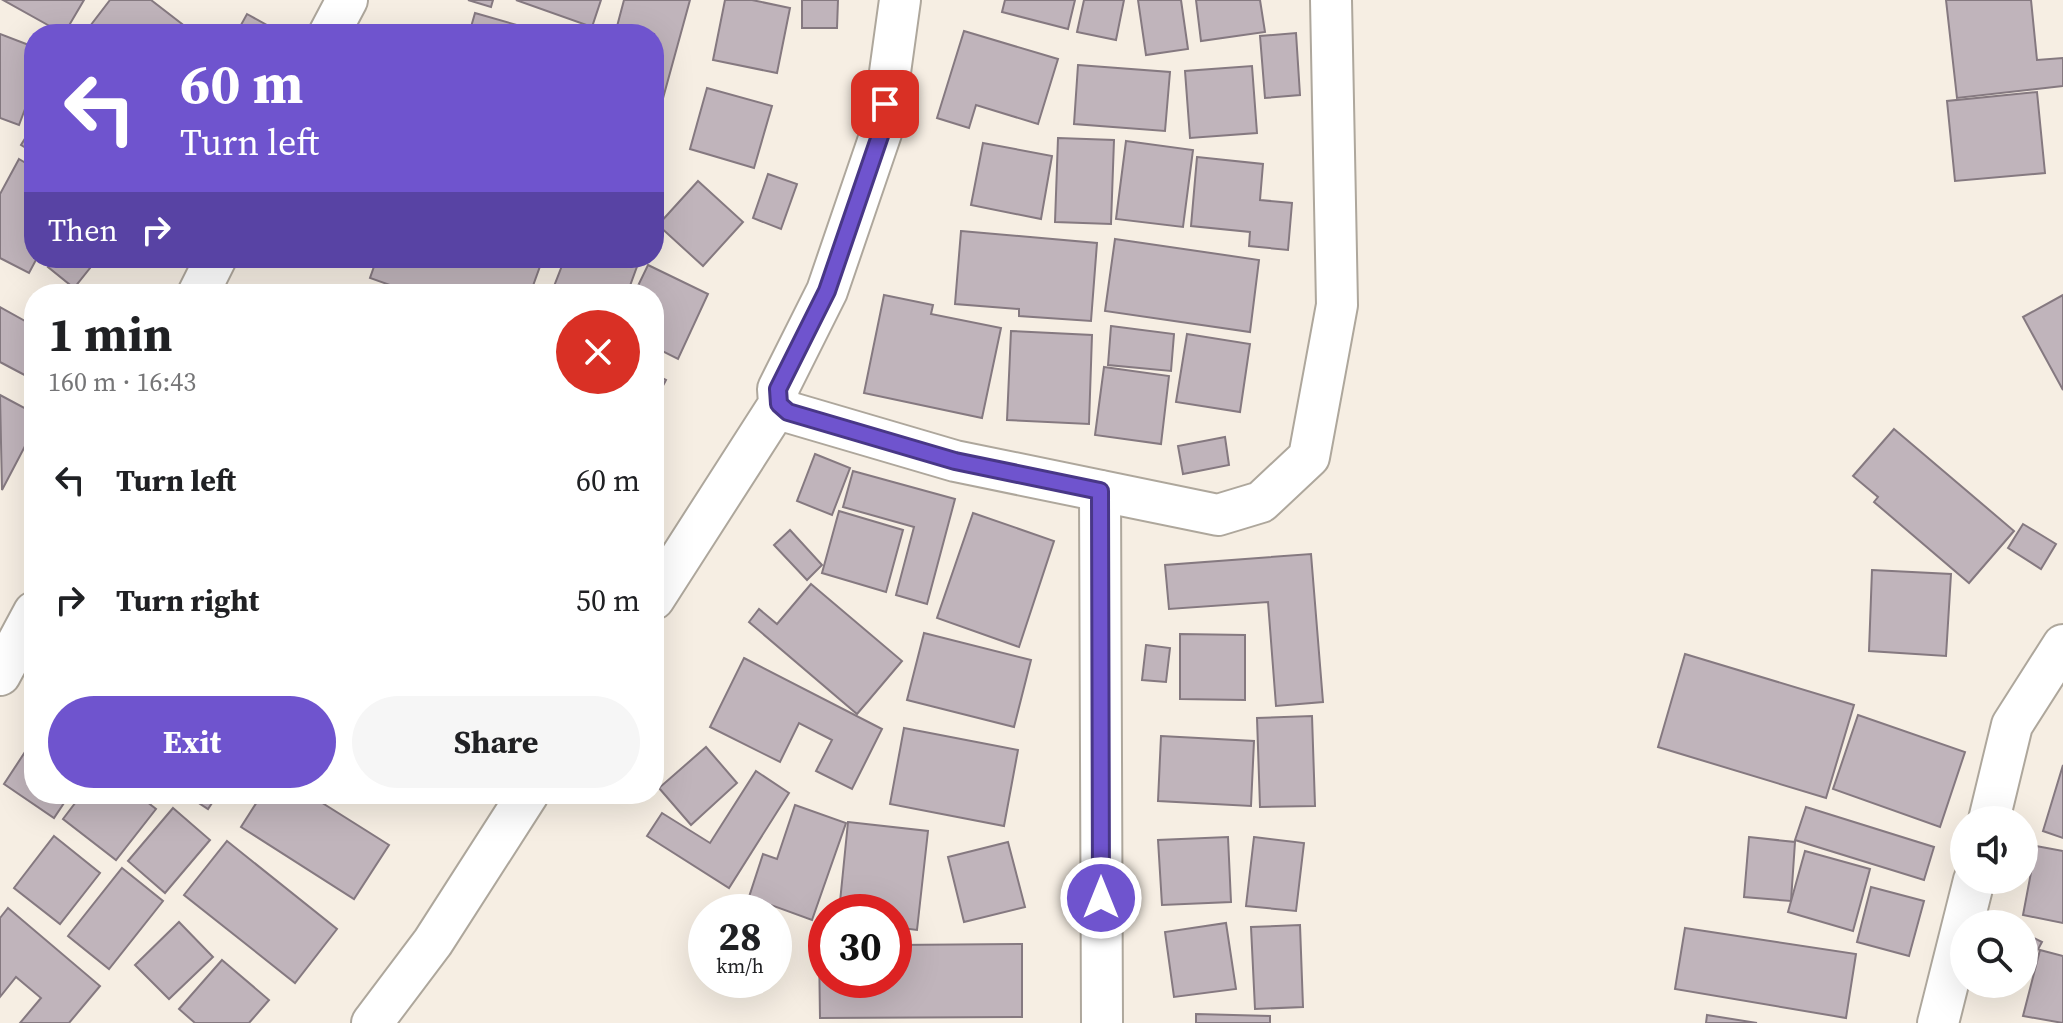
<!DOCTYPE html>
<html lang="en">
<head>
<meta charset="utf-8">
<style>
	:root { --surface:#fff; --page:#f6f6f6; --text:#202124; --muted:#757577; --accent:#6f54ce }
	body { margin:0; font-family:"Source Serif 4",serif; background:var(--page); color:var(--text); height:100vh; display:flex; flex-direction:column; font-size:30px; white-space:nowrap }
	* { box-sizing:border-box; margin:0 }
	p { font-size:26px; color:var(--muted) }
	.icon { flex:none; width:44px; height:44px; fill:none; stroke:currentColor; stroke-width:2; stroke-linecap:round; stroke-linejoin:round }
	.map { position:relative; flex:1; overflow:hidden }
	.sheet { position:absolute; left:24px; top:284px; width:640px; height:520px; display:flex; flex-direction:column; background:var(--surface); border-radius:32px; box-shadow:0 8px 32px #0002 }
	.sheet>* { flex:none }
	.banner { position:absolute; left:24px; top:24px; width:640px; height:244px; border-radius:32px; box-shadow:0 8px 32px #0002; background:#6f54ce; color:#fff; overflow:hidden }
	.fabs { position:absolute; left:1950px; top:806px; display:grid; gap:16px }
	.fabs a { display:grid; place-items:center; width:88px; height:88px; border-radius:50%; background:var(--surface); box-shadow:0 8px 32px #0002; font-size:40px }
	.speed { position:absolute; left:688px; top:894px; display:flex; gap:16px; font-size:40px; font-weight:700; text-align:center }
	.speed>* { display:grid; place-content:center; width:104px; height:104px; border-radius:50%; background:var(--surface); box-shadow:0 8px 32px #0002; line-height:1 }
	.speed small { font-size:20px; font-weight:400 }
	.speed .limit { border:12px solid #d22; background:#fff; color:#111 }
	.pin { position:absolute; display:grid; place-items:center; width:68px; height:68px; color:#fff; margin:-34px; border-radius:16px; box-shadow:0 4px 12px #0006 }
	.me { position:absolute; width:88px; margin:-44px; rotate:0deg; stroke-linejoin:round; filter:drop-shadow(0 0 6px #0008) }
	.turn { display:flex; align-items:center; gap:28px; height:168px; padding:0 24px; font-size:36px }
	.turn .icon { width:104px; height:104px; stroke-width:2.5 }
	.turn b { display:block; font-size:56px; line-height:68px }
	.then { display:flex; align-items:center; height:76px; padding:0 24px; background:#0003; gap:16px; font-size:30px }
	.round { display:grid; place-items:center; flex:none; width:84px; height:84px; border-radius:42px; background:var(--page) }
	.headline { display:flex; align-items:center; justify-content:space-between; height:136px; padding:0 24px }
	h1 { font-size:48px; font-weight:700; line-height:60px }
	.button { display:flex; gap:16px; margin-top:auto; padding:16px 24px }
	.button a { flex:1; height:92px; border-radius:48px; background:var(--accent); color:#fff; font-size:32px; font-weight:700; line-height:92px; text-align:center }
	.button a+a { background:var(--page); color:var(--text) }
	ul { padding:0; list-style:none }
	li { display:flex; align-items:center; gap:24px; height:120px; padding:0 24px }
	li div { flex:1 }
	li b { display:block; font-size:30px }
	li em { font-style:normal }
	.map>svg:first-child { display:block }
	.building { fill:#c0b4bb; stroke:#857980; stroke-width:2 }
	.lines { fill:none; stroke-linecap:round; stroke-linejoin:round }
	.minor-casing { stroke:#aea79c; stroke-width:44 }
	.minor { stroke:#fff; stroke-width:40 }
	.route-casing { stroke:#483786; stroke-width:20 }
	.route { stroke:#6f54ce; stroke-width:14 }
</style>
</head>
<body>
<div class="map">
<svg width="2063" height="1023" viewBox="0 0 2063 1023">
	<rect width="100%" height="100%" fill="#f6eee3"/>
	<g class="building">
		<path d="M3,0h81l-20,34z"/>
		<path d="M110,0h41l44,34h-103l-5,-4z"/>
		<path d="M468,0h25l-2,7z"/>
		<path d="M516,0h85l-9,27z"/>
		<path d="M624,0h66l-36,131v-97h-39z"/>
		<path d="M725,0h27l38,8 -13,65 -64,-13z"/>
		<path d="M802,0h36l-1,28h-35z"/>
		<path d="M1005,0h70l-7,29 -66,-17z"/>
		<path d="M1084,0h40l-8,40 -39,-8z"/>
		<path d="M1138,0h43l7,49 -42,6z"/>
		<path d="M1196,0h64l5,32 -64,9z"/>
		<path d="M1946,0h85l6,60 26,-2v28l-106,12z"/>
		<path d="M475,13l73,21h-79z"/>
		<path d="M247,14l36,20h-47z"/>
		<path d="M964,31l94,28 -20,65 -62,-19 -7,23 -32,-10z"/>
		<path d="M1296,33l4,62 -35,3 -5,-62z"/>
		<path d="M0,34l34,13v38l-15,40 -19,-7z"/>
		<path d="M1078,65l92,7 -5,59 -91,-7z"/>
		<path d="M1252,66l5,67 -67,5 -5,-67z"/>
		<path d="M707,88l65,18 -18,62 -64,-19z"/>
		<path d="M2037,92l8,81 -90,8 -8,-80z"/>
		<path d="M34,124v29l-13,-8z"/>
		<path d="M1058,138l56,2 -3,84 -56,-2z"/>
		<path d="M1126,141l67,9 -10,77 -67,-8z"/>
		<path d="M983,143l69,13 -11,63 -70,-14z"/>
		<path d="M1197,157l66,7 -3,36 32,3 -4,47 -39,-4 1,-14 -59,-6z"/>
		<path d="M19,159l15,9 -2,69 2,21h3l-8,15 -29,-15v-64z"/>
		<path d="M768,174l29,10 -16,45 -28,-11z"/>
		<path d="M698,181l45,41 -40,44 -45,-41z"/>
		<path d="M961,231l136,12 -6,78 -72,-5v-7l-64,-5z"/>
		<path d="M1115,239l144,21 -9,72 -145,-21z"/>
		<path d="M55,258h43l-24,30 -26,-21z"/>
		<path d="M377,258h166l-13,36h-115l-45,-16z"/>
		<path d="M565,258h67l7,3 -12,33h-76z"/>
		<path d="M648,265l60,29 -30,65 -24,-12v-53h-20z"/>
		<path d="M884,295l49,10 -2,9 70,14 -19,90 -118,-25z"/>
		<path d="M2063,295v95l-40,-73z"/>
		<path d="M0,307l34,19v54l-34,-18z"/>
		<path d="M1111,326l63,8 -3,37 -63,-6z"/>
		<path d="M1011,331l81,4 -3,89 -82,-4z"/>
		<path d="M1187,334l63,10 -10,68 -64,-10z"/>
		<path d="M1104,367l65,9 -8,68 -66,-9z"/>
		<path d="M654,374l12,6 -12,23z"/>
		<path d="M0,395l34,18v16l-32,61z"/>
		<path d="M1894,429l120,102 -45,52 -95,-81 4,-5 -25,-21z"/>
		<path d="M1225,437l4,28 -46,9 -5,-28z"/>
		<path d="M815,454l35,14 -18,47 -35,-14z"/>
		<path d="M853,471l102,28 -28,105 -31,-9 18,-68 -71,-20z"/>
		<path d="M839,511l64,19 -17,62 -64,-19z"/>
		<path d="M973,513l81,28 -35,106 -82,-29z"/>
		<path d="M2023,524l33,20 -15,25 -33,-21z"/>
		<path d="M790,530l32,35 -15,15 -33,-35z"/>
		<path d="M1311,554l12,148 -47,4 -8,-104 -99,7 -4,-44z"/>
		<path d="M1872,570l79,4 -5,82 -77,-5z"/>
		<path d="M811,584l91,77 -45,53 -108,-92 10,-13 18,15z"/>
		<path d="M924,633l107,27 -17,67 -107,-27z"/>
		<path d="M1180,634l65,1v65l-65,-1z"/>
		<path d="M1146,645l24,3 -4,34 -24,-2z"/>
		<path d="M1685,654l169,51 -28,93 -168,-51z"/>
		<path d="M744,658l138,71 -30,60 -36,-18 16,-31 -33,-17 -19,39 -70,-35z"/>
		<path d="M1858,715l107,37 -25,75 -107,-38z"/>
		<path d="M1312,716l3,90 -55,1 -3,-89z"/>
		<path d="M904,728l114,22 -14,76 -114,-22z"/>
		<path d="M1161,736l93,5 -3,65 -93,-5z"/>
		<path d="M706,747l31,36 -46,42 -32,-37z"/>
		<path d="M25,752l9,6v36h36l-16,24 -50,-34z"/>
		<path d="M2063,765v73l-20,-7z"/>
		<path d="M756,771l33,22 -60,95 -82,-52 15,-23 48,30z"/>
		<path d="M82,794h55l19,15 -40,51 -53,-41z"/>
		<path d="M185,794h33l-10,15z"/>
		<path d="M262,794h46l81,51 -35,54 -113,-72z"/>
		<path d="M795,805l51,18 -34,97 -63,-23 14,-43 14,5z"/>
		<path d="M1806,807l128,40 -10,33 -129,-40z"/>
		<path d="M173,808l37,32 -45,53 -37,-32z"/>
		<path d="M848,822l80,9 -11,99 -23,-3v-15h-55z"/>
		<path d="M54,836l46,37 -40,51 -46,-36z"/>
		<path d="M1228,837l3,65 -69,3 -4,-65z"/>
		<path d="M1254,837l50,6 -8,68 -50,-5z"/>
		<path d="M1749,837l46,5 -4,59 -47,-4z"/>
		<path d="M227,841l110,88 -42,54 -111,-88z"/>
		<path d="M1008,842l17,65 -61,15 -16,-65z"/>
		<path d="M2036,846l27,5v72l-40,-8z"/>
		<path d="M1805,851l65,18 -17,62 -65,-19z"/>
		<path d="M122,868l41,33 -54,68 -41,-33z"/>
		<path d="M1871,887l53,14 -15,55 -52,-14z"/>
		<path d="M8,908l92,78 -31,37h-49l21,-25 -25,-21 -16,20v-79z"/>
		<path d="M179,922l34,35 -44,42 -34,-34z"/>
		<path d="M1226,923l10,66 -62,8 -9,-65z"/>
		<path d="M1300,925l3,82 -48,2 -4,-82z"/>
		<path d="M1685,928l171,26 -10,64 -171,-29z"/>
		<path d="M2024,933l18,9 -15,28 -3,-1z"/>
		<path d="M1022,944v73l-202,1 -1,-73h7v35h68v-35z"/>
		<path d="M2040,950l23,6v67l-40,-7z"/>
		<path d="M222,960l47,40 -20,23h-54l-16,-14z"/>
		<path d="M1196,1014l74,2v7h-74z"/>
		<path d="M1707,1015l50,8h-51z"/>
	</g>
	<g class="lines">
		<defs>
			<g id="minor">
				<path d="M329,34l18,-34"/>
				<path d="M198,294l18,-36"/>
				<path d="M779,404l9,8 167,49 263,54 43,-13 48,-45 28,-152 -6,-305"/>
				<path d="M1100,491l2,532"/>
				<path d="M654,599l125,-195 -1,-15 49,-98 55,-161 18,-130"/>
				<path d="M0,675l34,-63"/>
				<path d="M1989,820l23,-95 51,-80"/>
				<path d="M372,1023l61,-81 95,-148"/>
				<path d="M1938,1023l36,-143"/>
			</g>
		</defs>
		<use href="#minor" class="minor-casing"/>
		<use href="#minor" class="minor"/>
	</g>
	<g class="lines">
		<defs>
			<path id="route" d="M885,104l-3,26 -55,161 -49,98 1,15 9,8 167,49 145,30 1,407"/>
		</defs>
		<use href="#route" class="route-casing"/>
		<use href="#route" class="route"/>
	</g>
</svg>
<div class="fabs">
<a><svg class="icon" aria-label="sound" viewBox="0 0 24 24"><path d="M4 9h4l5-4v14l-5-4H4zM17 9q2 3 0 6"/></svg></a>
<a><svg class="icon" aria-label="search" viewBox="0 0 24 24"><circle cx="10" cy="10" r="6"/><path d="M15 15l6 6"/></svg></a>
</div>
<div class="speed"><div>28<small>km/h</small></div><div class="limit">30</div></div>
<div class="pin" style="left:885px;top:104px;background:#d93025"><svg class="icon" aria-label="arrive" viewBox="0 0 24 24"><path d="M6 21V4h12l-3 4 3 4H6"/></svg></div>
<svg class="me" style="left:1101px;top:898px" viewBox="-20 -20 40 40"><circle r="17" fill="#6f54ce" stroke="#fff" stroke-width="3"/><path d="M0-11L8 9 0 5-8 9z" fill="#fff"/></svg>
<div class="banner">
<div class="turn"><svg class="icon" aria-label="left" viewBox="0 0 24 24"><path d="M17 20v-9H6M10 6l-5 5 5 5"/></svg><div><b>60 m</b>Turn left</div></div>
<div class="then">Then<svg class="icon" aria-label="right" viewBox="0 0 24 24"><path d="M7 20v-9h11M14 6l5 5-5 5"/></svg></div>
</div>
<section class="sheet">
<div class="headline"><div><h1>1 min</h1><p>160 m · 16:43</p></div><a class="round" style="background:#d93025;color:#fff"><svg class="icon" aria-label="close" viewBox="0 0 24 24"><path d="M6 6l12 12M18 6L6 18"/></svg></a></div>
<ul>
<li><svg class="icon" aria-label="left" viewBox="0 0 24 24"><path d="M17 20v-9H6M10 6l-5 5 5 5"/></svg><div><b>Turn left</b></div><em>60 m</em></li>
<li><svg class="icon" aria-label="right" viewBox="0 0 24 24"><path d="M7 20v-9h11M14 6l5 5-5 5"/></svg><div><b>Turn right</b></div><em>50 m</em></li>
</ul>
<div class="button"><a>Exit</a><a>Share</a></div>
</section>
</div>
</body>
</html>
